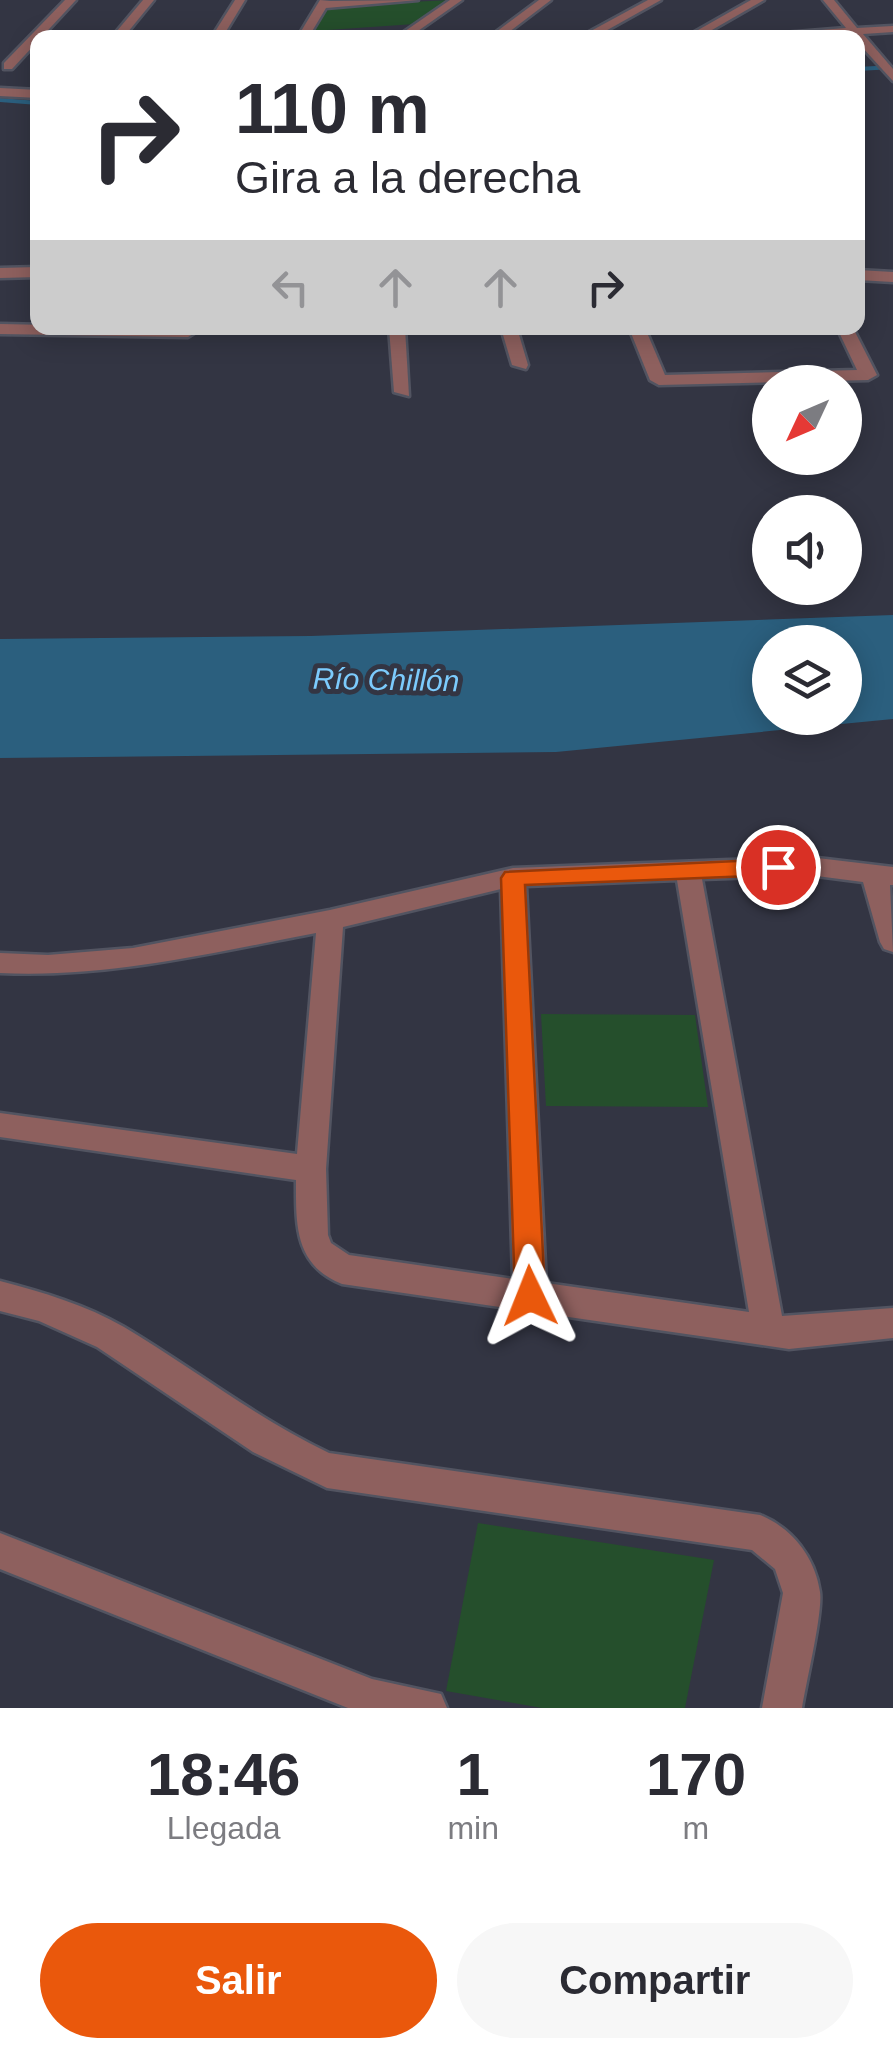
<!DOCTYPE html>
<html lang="es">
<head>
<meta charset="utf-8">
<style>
	:root { --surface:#fff; --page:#f7f7f7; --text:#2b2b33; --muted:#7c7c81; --accent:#ea580c }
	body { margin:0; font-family:Helvetica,sans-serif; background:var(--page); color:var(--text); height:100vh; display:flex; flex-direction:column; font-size:38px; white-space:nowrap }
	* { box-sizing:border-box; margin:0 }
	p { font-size:32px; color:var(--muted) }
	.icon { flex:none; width:55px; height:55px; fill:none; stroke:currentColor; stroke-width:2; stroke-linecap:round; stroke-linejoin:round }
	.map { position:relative; height:1708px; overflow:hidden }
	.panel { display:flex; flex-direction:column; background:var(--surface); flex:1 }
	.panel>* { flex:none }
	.hud { position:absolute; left:30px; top:30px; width:835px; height:305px; border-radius:20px; box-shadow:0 5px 25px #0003; background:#fff; color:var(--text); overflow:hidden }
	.needle { width:65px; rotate:226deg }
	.tools { position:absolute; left:752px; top:365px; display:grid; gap:20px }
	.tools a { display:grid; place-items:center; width:110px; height:110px; border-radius:50%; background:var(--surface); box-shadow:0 5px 25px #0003; font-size:50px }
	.pin { position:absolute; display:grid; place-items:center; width:85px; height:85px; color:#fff; margin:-42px; border:5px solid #fff; border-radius:50%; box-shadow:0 2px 10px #0007 }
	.me { position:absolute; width:110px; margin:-55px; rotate:358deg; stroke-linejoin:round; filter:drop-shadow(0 0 8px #0008) }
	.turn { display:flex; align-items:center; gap:35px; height:210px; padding:0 40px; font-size:45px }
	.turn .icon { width:130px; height:130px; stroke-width:2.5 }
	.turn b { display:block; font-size:70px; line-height:85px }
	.lanes { display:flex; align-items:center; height:95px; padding:0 40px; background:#0003; justify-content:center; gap:50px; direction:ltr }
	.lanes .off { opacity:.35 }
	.eta { display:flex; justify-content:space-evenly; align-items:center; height:170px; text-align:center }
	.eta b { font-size:60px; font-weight:800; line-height:70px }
	.cta { display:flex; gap:20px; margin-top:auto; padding:20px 40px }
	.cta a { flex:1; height:115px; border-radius:60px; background:var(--accent); color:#fff; font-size:40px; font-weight:800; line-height:115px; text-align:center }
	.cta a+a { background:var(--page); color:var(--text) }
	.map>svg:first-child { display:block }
	.green { fill:#254f2c }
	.water { fill:#2b5f7e; fill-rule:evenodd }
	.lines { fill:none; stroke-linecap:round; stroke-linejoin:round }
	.stream { stroke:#2b5f7e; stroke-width:4 }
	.minor-casing { stroke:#525461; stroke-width:5 }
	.minor { fill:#8e605e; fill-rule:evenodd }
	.route { fill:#ea580c; stroke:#983908; stroke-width:2.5 }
	.labels { text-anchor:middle; stroke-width:10; stroke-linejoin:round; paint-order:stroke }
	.water-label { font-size:30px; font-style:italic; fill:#7ccbfd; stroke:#333543 }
</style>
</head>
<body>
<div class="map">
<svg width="893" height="1708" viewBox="0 0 893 1708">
	<rect width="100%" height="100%" fill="#333543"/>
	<g class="green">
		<path d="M451,0l-36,24 -102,7 15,-25z"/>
		<path d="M541,1014l154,1 13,92 -162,-1z"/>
		<path d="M478,1523l236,37 -29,148h-143l-96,-17z"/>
	</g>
	<path class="water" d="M893,615v104l-337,33 -556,6v-119l311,-3zM770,642h75v76h-75z"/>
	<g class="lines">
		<g class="stream">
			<path d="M858,69l35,-2"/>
			<path d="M0,100l38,3"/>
		</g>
		<defs>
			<g id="minor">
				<path d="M65,0h11l-64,69h-8v-6z"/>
				<path d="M143,0h11l-31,38h-12z"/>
				<path d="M235,0h10l-23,38h-11z"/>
				<path d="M320,0l10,1 88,-1 -92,8 -18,30h-11z"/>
				<path d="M450,0h12l-54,38h-13z"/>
				<path d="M539,0h12l-50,38h-13z"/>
				<path d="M648,0h13l-68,38h-15z"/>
				<path d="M751,0h13l-66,38h-14z"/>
				<path d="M823,0h11l23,28 36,-2v6l-30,2 30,35v12l-42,-46 -129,3 124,-10z"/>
				<path d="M0,88l38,2v8l-38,-2z"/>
				<path d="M38,267v10l-38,1v-10z"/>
				<path d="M858,270l35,2v10l-35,-2z"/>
				<path d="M0,324l196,4v4l-8,5 -188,-3z"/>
				<path d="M389,328h16l4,68 -15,-4z"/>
				<path d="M501,328h16l11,37 -2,4 -14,-4z"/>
				<path d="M629,328h16l20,47 192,-5 -20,-42h16l24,47 -9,5 -209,5 -9,-5z"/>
				<path d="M809,857l84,10v18h-3l3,67 -9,-3 -4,-7 -17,-60 -54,-7 -107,4 80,437 111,-8v30l-104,11 -447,-65c-48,-19 -46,-60 -46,-104l-296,-43v-24l297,41 19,-221c-105,20 -208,45 -316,40v-20l48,2 85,-7 197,-38 183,-42zM677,880l72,432 -203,-29 -20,-397zM501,889l12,390 -164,-24 -18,-12 -3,-8 -2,-66 17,-242z"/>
				<path d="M0,1281c42,11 86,24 124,46 69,41 132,91 205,126l431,62c32,13 55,42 60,77 3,20 -14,91 -18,116h-40l21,-115 -8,-24 -23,-19 -425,-62 -74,-36 -156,-105 -58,-26 -39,-10z"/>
				<path d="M0,1533l372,146 69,15 6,14h-99l-348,-139z"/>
			</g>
		</defs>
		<use href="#minor" class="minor-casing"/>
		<use href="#minor" class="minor"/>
	</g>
	<path class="route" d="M778,859l12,8 -12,8 -253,10 20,411 -5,10 -10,4 -10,-4 -5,-10 -14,-418 4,-6z"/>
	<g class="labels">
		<g class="water-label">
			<text transform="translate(386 680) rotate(1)" y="10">Río Chillón</text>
		</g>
	</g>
</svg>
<div class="tools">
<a><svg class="needle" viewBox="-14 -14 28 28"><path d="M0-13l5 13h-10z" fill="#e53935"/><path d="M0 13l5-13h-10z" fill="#7c7c81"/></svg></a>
<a><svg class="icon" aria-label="sound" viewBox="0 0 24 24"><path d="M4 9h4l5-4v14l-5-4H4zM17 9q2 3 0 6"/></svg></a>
<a><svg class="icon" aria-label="layers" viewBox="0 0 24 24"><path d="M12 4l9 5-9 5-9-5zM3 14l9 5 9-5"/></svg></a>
</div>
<div class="pin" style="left:778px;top:867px;background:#d93025"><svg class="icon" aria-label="arrive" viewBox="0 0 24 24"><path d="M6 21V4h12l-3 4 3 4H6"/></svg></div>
<svg class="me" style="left:530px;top:1296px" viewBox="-20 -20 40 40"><path d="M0-17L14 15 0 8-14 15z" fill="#ea580c" stroke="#fff" stroke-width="4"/></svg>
<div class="hud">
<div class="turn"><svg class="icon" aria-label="right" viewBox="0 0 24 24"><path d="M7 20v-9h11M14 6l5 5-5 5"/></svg><div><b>110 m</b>Gira a la derecha</div></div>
<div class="lanes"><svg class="icon off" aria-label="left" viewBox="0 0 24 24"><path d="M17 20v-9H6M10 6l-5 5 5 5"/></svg><svg class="icon off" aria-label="ahead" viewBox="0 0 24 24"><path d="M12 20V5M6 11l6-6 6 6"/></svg><svg class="icon off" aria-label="ahead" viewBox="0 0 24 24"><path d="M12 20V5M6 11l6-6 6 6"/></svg><svg class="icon" aria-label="right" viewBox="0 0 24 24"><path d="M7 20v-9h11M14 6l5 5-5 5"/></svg></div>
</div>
</div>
<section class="panel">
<div class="eta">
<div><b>18:46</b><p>Llegada</p></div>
<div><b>1</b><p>min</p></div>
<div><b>170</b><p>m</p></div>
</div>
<div class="cta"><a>Salir</a><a>Compartir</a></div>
</section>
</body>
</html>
